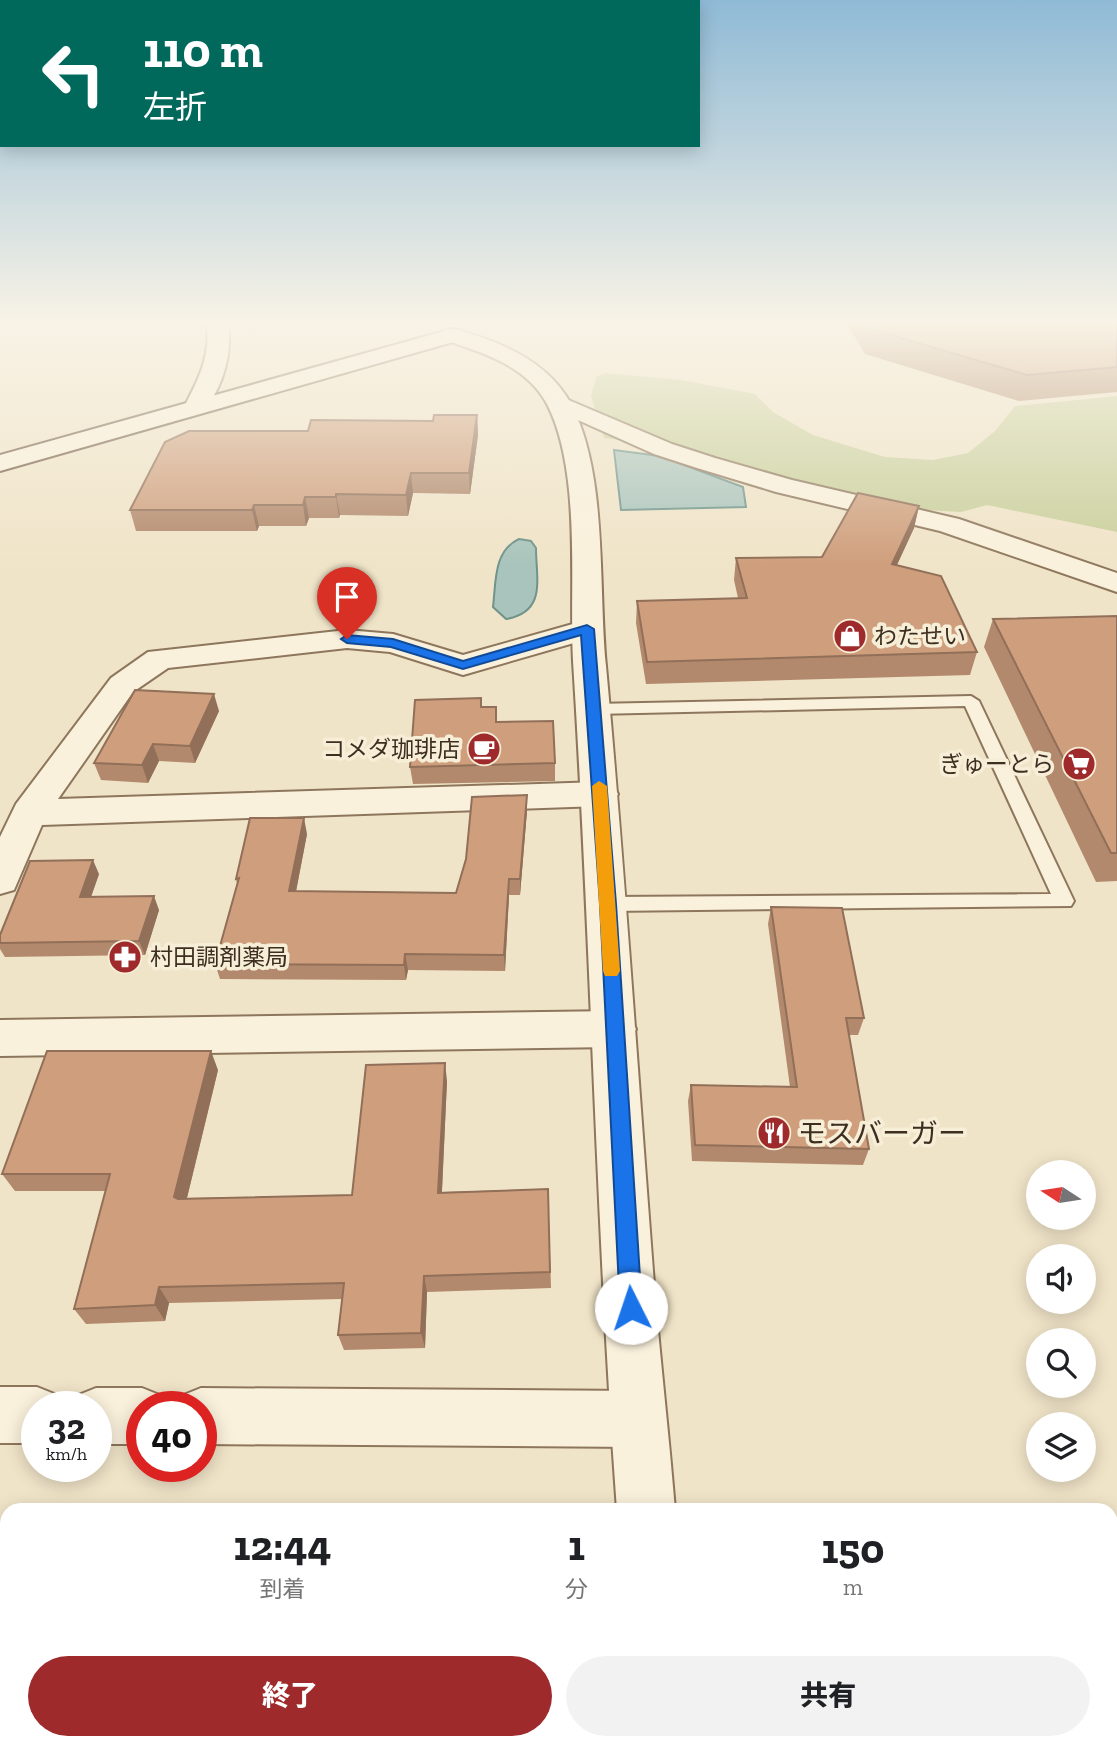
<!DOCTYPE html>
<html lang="ja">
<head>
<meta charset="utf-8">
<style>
	:root { --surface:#fff; --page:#f2f2f2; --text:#202124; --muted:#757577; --accent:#9e2a2b }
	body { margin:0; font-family:"Zilla Slab","Noto Sans JP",serif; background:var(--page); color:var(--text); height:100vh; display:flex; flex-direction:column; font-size:26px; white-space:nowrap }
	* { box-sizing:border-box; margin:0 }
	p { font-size:23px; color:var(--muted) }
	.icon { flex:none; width:38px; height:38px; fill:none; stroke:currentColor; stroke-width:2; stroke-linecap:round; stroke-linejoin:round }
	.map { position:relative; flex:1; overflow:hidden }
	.drawer { position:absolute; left:0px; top:1503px; width:1118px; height:247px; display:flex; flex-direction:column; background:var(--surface); border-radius:21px 21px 0 0; box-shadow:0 4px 18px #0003 }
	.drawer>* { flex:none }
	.hud { position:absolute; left:0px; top:0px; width:700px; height:147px; box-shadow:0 4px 18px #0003; background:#00695c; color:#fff; overflow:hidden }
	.needle { width:46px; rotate:282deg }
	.fabs { position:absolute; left:1026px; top:1160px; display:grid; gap:14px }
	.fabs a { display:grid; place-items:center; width:70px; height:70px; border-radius:50%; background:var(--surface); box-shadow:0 4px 18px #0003; font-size:35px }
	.speed { position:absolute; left:21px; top:1391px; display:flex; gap:14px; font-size:35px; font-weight:700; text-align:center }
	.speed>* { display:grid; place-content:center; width:91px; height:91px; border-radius:50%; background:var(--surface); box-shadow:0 4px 18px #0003; line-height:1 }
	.speed small { font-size:18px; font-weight:400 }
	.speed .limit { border:10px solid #d22; background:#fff; color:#111 }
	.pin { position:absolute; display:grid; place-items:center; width:60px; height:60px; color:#fff; margin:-72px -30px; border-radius:50% 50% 50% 0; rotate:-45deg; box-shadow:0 0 7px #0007 }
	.pin .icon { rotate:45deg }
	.me { position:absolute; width:77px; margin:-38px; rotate:356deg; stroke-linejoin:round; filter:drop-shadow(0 0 5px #0008) }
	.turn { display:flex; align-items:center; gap:24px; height:147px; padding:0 28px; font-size:32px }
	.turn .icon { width:91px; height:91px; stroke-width:2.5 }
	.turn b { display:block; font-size:49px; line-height:60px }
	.eta { display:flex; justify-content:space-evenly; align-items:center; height:119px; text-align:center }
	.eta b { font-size:42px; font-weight:800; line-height:49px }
	.action { display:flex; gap:14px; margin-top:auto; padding:14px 28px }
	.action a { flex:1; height:80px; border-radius:42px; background:var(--accent); color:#fff; font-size:28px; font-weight:800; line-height:80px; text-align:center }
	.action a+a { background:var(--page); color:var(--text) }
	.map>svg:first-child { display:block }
	.green { fill:#c9cf9b }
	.water { fill:#a9c4bc; stroke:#6f938a; stroke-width:2 }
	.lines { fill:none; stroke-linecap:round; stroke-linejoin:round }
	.service-casing { stroke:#8d765c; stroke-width:4 }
	.minor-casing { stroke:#8d765c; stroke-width:4 }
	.tertiary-casing { stroke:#8d765c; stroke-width:4 }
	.secondary-casing { stroke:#6f573f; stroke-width:4 }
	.service { fill:#faf1dc; fill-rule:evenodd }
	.minor { fill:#faf1dc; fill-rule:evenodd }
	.tertiary { fill:#faf1dc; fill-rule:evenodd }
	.secondary { fill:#faf1dc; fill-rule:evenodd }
	.wall { fill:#b2896c }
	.shaded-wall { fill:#916f58 }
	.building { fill:#cf9f7d; stroke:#916f58; stroke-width:2 }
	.route { fill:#1a73e8; stroke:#114b97; stroke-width:2 }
	.slow { fill:#f59e0b }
	.labels { text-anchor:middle; stroke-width:7; stroke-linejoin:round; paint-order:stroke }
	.poi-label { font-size:23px; fill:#3d2e20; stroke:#f7eed8; text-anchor:start }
	.near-poi-label { font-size:28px; fill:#3d2e20; stroke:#f7eed8; text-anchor:start }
</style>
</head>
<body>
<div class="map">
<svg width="1117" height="1749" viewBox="0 0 1117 1749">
	<rect width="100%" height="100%" fill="#f0e4c8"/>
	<path class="green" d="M605,373l76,7 74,14 18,18 40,23 72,22 48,3 35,-7 27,-22 20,-25 102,-10v136l-130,-27 -26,7 -124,-7 -86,-19 -91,-30 -13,-13 -43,-5 -13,-42 5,-19z"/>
	<g class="water">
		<path d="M614,450l46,6 83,31 3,20 -125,3z"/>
		<path d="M519,539l12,2 5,7c0,31 11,64 -30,71l-13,-12c3,-24 0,-56 26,-68z"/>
	</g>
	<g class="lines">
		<defs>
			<path id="service" d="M971,696l8,5 95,200 -3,5 -463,5 -7,-2 -3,-5 3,-5 7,-2 443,-3 -86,-188 -371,8 -8,-5 8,-5z"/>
			<g id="minor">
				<path d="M206,320h21c7,32 -4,65 -23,92h-16l-4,-5c15,-28 28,-54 22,-87z"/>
				<path d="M559,396l113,48 43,14 77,22 167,39 158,54v19l-177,-61 -164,-39 -79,-24 -43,-14 -103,-46 -4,-5 4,-5z"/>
				<path d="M587,620l11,2 4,7 -4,7 -135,39 -73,-23 -43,-4 -179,20 -35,24 -75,107 542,-17 13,3 5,9 -5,9 -13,3 -558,19 -28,65 -14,4v-57l16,-33 95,-126 37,-26 199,-22 46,4 70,21z"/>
				<path d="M614,1011l15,5 7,13 -7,13 -15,5 -614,9v-36z"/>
				<path d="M0,1387h37l20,8 4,12h-24v36h-37z"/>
				<path d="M96,1388h46l20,8 4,11h-24v37h-46v-37h-24l4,-11z"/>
				<path d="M201,1388l437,3 20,8 8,20 -8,20 -20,8 -437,-3v-37h-24l4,-11z"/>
			</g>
			<g id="tertiary">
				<path d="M452,329c46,11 95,31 119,75 37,70 27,183 35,262 19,206 32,412 48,618 6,75 15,151 21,226h-58c-21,-283 -26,-566 -44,-849 -4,-76 9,-189 -26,-257 -20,-38 -65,-52 -103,-64l-3,-5 3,-5z"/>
				<path d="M636,1743h66l1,6h-66z"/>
			</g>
			<path id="secondary" d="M452,329l8,1 3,5 -3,5 -460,131v-16z"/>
		</defs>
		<use href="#service" class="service-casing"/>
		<use href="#minor" class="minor-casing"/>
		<use href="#tertiary" class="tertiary-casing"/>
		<use href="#secondary" class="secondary-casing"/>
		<use href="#service" class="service"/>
		<use href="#minor" class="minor"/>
		<use href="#tertiary" class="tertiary"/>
		<use href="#secondary" class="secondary"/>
	</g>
	<g class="wall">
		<path d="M845,320h272v72l-98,9 -154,-47z"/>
		<path d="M477,415l1,20 -8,59 -57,-1 -5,23 -68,-1 -1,3h-30l-3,8h-47l-2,5h-121l-6,-21 178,-79 125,-10z"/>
		<path d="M919,506l-5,22 -17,37 80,87 -7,23 -324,9 -10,-61 1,-22 101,-3 -4,-18 2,-22 86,-1z"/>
		<path d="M1117,616v265l-21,1 -112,-235 9,-28z"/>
		<path d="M481,707h15l1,15 58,41v18l-142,3 -3,-17z"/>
		<path d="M219,711l-24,52 -36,-2 -11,22 -47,-3 -7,-17z"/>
		<path d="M527,795v16l-7,84h-11l-4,76 -97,-1 -2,10 -186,-1 -5,-15 22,-80 -1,-5 71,-45 -11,57 160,2z"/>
		<path d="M99,874l-8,23 68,13 -14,45 -140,2 -5,-8v-14z"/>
		<path d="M771,907l93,111 -6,17h-9l20,114 -6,16 -171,-4 -4,-60 3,-16 99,2 -22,-163z"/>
		<path d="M218,1070l-31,128 165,-3 95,-114 -5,111 106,-3 3,99 -124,4 -2,56 -81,2 -6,-15 4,-36 -173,4 -4,18 -79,3 -12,-15 32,-118h-91l-13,-17z"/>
		<path d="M1049,1743h62l6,6h-67z"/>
	</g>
	<g class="shaded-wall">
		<path d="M477,415l1,20 -8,59 -1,-21z"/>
		<path d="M411,473l2,20 -5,23 -2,-21z"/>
		<path d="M336,494l4,21 -1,3 -3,-21z"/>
		<path d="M305,497l4,21 -3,8 -3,-21z"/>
		<path d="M254,505l5,21 -2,5 -5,-21z"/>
		<path d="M919,506l-5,22 -27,58 5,-22z"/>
		<path d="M214,694l5,17 -24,52 -5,-17z"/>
		<path d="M153,744l6,17 -11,22 -6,-18z"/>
		<path d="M527,795v16l-7,84v-16z"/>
		<path d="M304,818l3,16 -14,73 -4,-16z"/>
		<path d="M93,860l6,14 -13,37 -6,-14z"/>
		<path d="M509,879v16l-4,76 -1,-16z"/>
		<path d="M154,896l5,14 -14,45 -6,-14z"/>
		<path d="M405,954l3,16 -2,10 -2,-15z"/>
		<path d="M211,1051l7,19 -35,144 -9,-17z"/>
		<path d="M445,1063l2,18 -6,129 -3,-17z"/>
		<path d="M424,1276l3,16 -2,56 -4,-15z"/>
		<path d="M159,1287l10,16 -4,18 -10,-16z"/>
	</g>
	<g class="building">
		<path d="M864,320h253v47l-90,8 -157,-46z"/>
		<path d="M434,415h43l-8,58h-58l-5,22 -70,-1v3h-31l-2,8h-49l-2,5h-122l35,-68 24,-11h119l3,-11 122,1z"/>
		<path d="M858,493l61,13 -27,58 49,12 36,76 -330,10 -10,-61 110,-3 -11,-40 86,-1z"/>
		<path d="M1117,616v237h-6l-118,-234z"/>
		<path d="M135,690l79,4 -24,52 -37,-2 -11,21 -48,-2z"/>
		<path d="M481,698v9h15v15l57,-1 2,42 -145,4 5,-67z"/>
		<path d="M527,795l-7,84h-11l-5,76 -99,-1 -1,11 -189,-1 24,-86 -3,1 14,-61h54l-15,73 167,2 10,-34 6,-62z"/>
		<path d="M93,860l-13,37 74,-1 -15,45 -139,2v-8l30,-74z"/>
		<path d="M771,907l71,1 22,110h-18l23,131 -174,-4 -4,-60 106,2z"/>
		<path d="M47,1051h164l-37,146 4,2 174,-4 14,-130 79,-2 -7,130 110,-4 2,83 -126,4 -3,57 -83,2 6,-52 -185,4 -4,18 -81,4 36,-135h-108z"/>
		<path d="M1111,1523l6,1v225h-41l-1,-6h36z"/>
	</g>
	<linearGradient id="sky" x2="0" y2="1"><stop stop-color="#8fbad6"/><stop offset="0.57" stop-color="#f8f3e6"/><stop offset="1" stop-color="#f8f3e6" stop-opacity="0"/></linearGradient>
	<rect width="1117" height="565" fill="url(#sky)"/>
	<path class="route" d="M587,625l7,4 22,275 26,404 -3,7 -8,3 -8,-3 -3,-7 -20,-404 -19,-269 -118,34 -72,-22 -44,-4 -6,-4 6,-4 46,4 70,22z"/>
	<path class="slow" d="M599,781l8,5 13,185 -3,5h-12l-2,-5 -11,-185z"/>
	<defs>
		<symbol id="shop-disc" viewBox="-11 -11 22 22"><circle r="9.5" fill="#9e2a2b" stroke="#f7eed8"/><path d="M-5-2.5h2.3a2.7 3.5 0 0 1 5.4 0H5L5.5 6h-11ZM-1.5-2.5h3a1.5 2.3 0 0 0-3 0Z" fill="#fff"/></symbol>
		<symbol id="cafe-disc" viewBox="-11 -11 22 22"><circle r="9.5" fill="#9e2a2b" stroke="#f7eed8"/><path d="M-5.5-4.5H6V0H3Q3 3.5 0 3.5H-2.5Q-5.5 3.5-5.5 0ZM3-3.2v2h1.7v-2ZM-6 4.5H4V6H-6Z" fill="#fff"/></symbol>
		<symbol id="supermarket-disc" viewBox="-11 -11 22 22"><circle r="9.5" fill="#9e2a2b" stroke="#f7eed8"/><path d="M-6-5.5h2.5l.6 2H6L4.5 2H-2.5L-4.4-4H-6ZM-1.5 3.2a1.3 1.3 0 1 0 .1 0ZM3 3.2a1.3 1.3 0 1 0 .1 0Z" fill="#fff"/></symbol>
		<symbol id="pharmacy-disc" viewBox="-11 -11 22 22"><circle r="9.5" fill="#9e2a2b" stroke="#f7eed8"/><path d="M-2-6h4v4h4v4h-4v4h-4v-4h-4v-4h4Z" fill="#fff"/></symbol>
		<symbol id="restaurant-disc" viewBox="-11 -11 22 22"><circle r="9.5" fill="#9e2a2b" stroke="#f7eed8"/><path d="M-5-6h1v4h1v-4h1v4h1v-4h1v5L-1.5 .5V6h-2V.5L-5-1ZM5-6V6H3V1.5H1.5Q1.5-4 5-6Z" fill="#fff"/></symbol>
	</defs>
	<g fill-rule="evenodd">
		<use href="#shop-disc" x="831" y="617" width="38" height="38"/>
		<use href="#cafe-disc" x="465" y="730" width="38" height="38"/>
		<use href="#supermarket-disc" x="1060" y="745" width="38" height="38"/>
		<use href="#pharmacy-disc" x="106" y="938" width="38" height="38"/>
		<use href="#restaurant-disc" x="755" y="1114" width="38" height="38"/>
	</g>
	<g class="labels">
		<g class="poi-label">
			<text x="874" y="644">わたせい</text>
			<text x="460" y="757" text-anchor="end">コメダ珈琲店</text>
			<text x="1054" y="772" text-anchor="end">ぎゅーとら</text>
			<text x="150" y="965">村田調剤薬局</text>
		</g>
		<g class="near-poi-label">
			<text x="798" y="1143">モスバーガー</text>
		</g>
	</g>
</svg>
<div class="fabs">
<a><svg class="needle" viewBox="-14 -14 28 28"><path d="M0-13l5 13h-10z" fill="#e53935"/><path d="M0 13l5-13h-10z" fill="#757577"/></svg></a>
<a><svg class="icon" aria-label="sound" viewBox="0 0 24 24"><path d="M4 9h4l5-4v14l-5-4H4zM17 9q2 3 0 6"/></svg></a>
<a><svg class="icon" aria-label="search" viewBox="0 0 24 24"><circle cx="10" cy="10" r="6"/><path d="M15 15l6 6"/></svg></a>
<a><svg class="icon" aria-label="layers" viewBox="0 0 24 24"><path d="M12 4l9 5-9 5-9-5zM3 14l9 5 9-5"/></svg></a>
</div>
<div class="speed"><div>32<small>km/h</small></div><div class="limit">40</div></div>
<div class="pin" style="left:347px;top:639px;background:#d93025"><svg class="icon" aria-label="arrive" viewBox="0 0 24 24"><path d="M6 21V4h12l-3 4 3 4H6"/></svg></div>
<svg class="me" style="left:631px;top:1308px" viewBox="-20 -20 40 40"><circle r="19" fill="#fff"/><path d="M0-13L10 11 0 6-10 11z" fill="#1a73e8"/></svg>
<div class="hud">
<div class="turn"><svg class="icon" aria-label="left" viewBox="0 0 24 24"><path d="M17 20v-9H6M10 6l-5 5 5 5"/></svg><div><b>110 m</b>左折</div></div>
</div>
<section class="drawer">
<div class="eta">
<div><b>12:44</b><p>到着</p></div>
<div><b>1</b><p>分</p></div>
<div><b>150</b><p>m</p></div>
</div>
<div class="action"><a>終了</a><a>共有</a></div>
</section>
</div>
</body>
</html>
